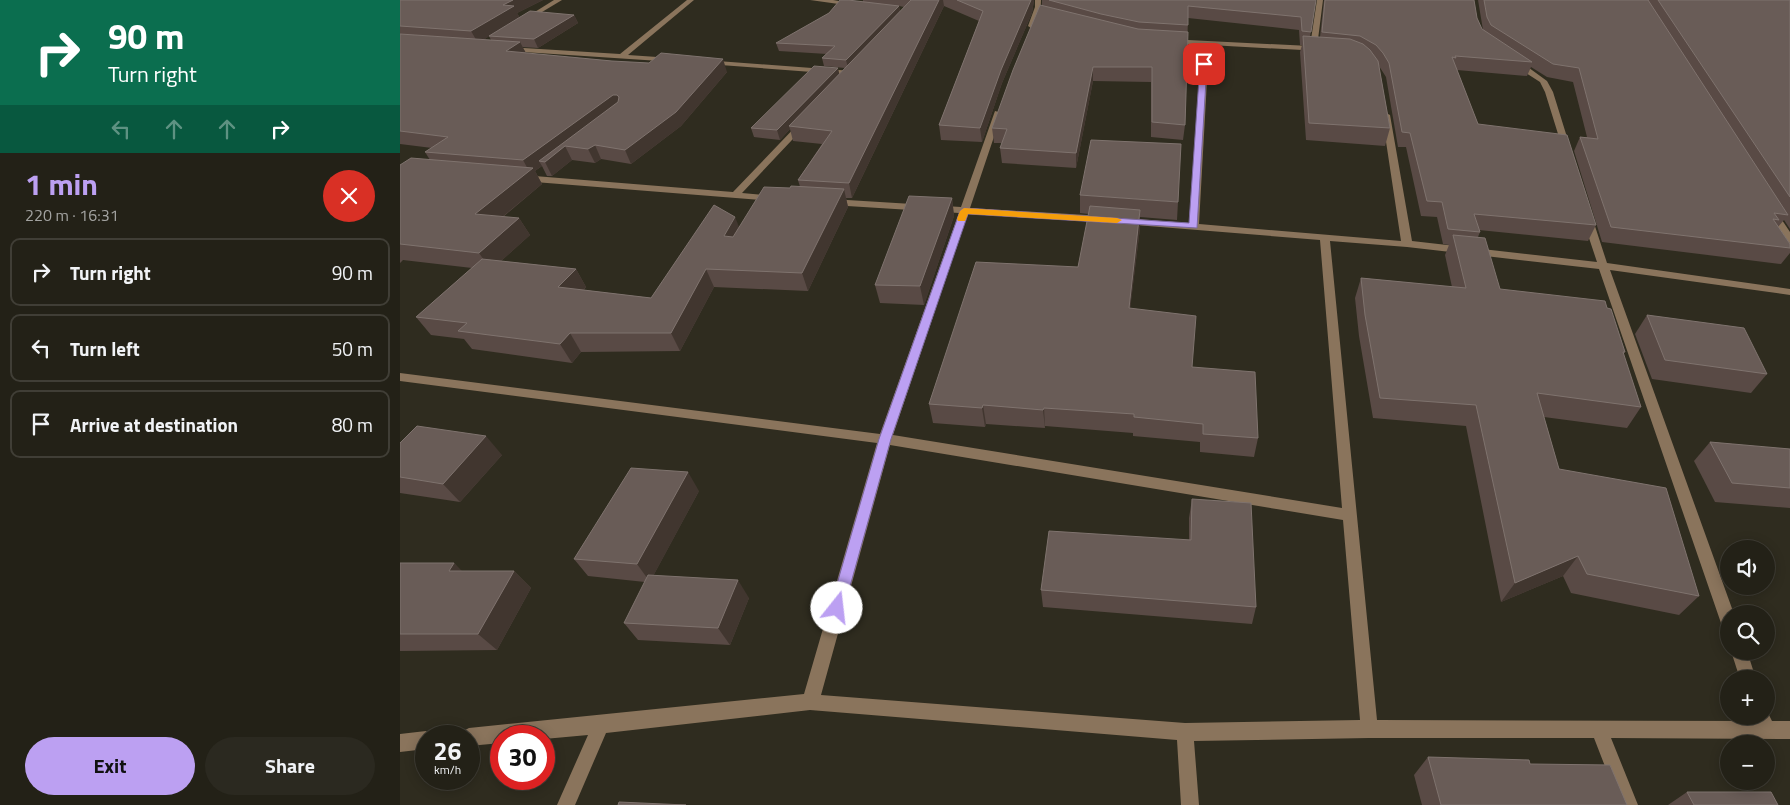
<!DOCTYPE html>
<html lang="en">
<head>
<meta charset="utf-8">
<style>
	:root { --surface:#232117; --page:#2b2920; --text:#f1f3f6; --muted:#a3a3a1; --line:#403e36; --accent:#bca0f2 }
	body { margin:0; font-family:"Titillium Web",sans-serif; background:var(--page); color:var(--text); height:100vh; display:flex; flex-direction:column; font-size:19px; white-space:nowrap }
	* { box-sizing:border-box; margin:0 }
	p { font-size:16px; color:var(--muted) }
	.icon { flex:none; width:28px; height:28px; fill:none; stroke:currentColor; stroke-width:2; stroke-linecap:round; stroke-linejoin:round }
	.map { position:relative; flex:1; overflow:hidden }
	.details { display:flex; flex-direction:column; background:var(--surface); width:400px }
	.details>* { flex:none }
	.hud { background:#0b6e4f; color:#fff; overflow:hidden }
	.buttons { position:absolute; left:1320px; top:540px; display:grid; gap:10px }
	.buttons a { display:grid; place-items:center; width:55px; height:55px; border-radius:50%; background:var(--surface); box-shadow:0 2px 12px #0003,0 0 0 1px var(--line); font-size:25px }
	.speed { position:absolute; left:15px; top:725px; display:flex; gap:10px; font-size:25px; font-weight:700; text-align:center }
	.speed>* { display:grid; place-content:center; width:65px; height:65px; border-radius:50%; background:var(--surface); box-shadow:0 2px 12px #0003,0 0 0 1px var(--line); line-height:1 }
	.speed small { font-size:12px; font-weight:400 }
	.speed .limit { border:8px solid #d22; background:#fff; color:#111 }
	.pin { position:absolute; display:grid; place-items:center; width:42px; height:42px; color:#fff; margin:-21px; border-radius:10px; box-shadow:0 2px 8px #0006 }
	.me { position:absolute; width:55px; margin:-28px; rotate:16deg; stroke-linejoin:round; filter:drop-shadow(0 0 4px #0008) }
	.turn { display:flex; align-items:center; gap:18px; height:105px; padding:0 25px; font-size:22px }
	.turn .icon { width:65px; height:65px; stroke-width:2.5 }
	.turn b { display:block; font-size:35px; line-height:42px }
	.lanes { display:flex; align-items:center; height:48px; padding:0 25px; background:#0003; justify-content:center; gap:25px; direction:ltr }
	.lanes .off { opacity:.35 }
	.round { display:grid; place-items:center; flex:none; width:52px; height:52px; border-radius:26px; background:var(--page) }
	.headline { display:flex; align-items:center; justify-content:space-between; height:85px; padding:0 25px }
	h1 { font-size:30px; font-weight:700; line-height:38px; color:var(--accent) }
	.cta { display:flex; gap:10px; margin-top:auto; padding:10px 25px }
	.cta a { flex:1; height:58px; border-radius:30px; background:var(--accent); color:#111; font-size:20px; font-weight:700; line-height:58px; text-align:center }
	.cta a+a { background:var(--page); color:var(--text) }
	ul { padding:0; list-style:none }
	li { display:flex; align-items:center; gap:15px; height:68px; margin:0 10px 8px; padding:0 15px; border:2px solid var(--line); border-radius:10px }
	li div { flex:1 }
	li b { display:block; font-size:19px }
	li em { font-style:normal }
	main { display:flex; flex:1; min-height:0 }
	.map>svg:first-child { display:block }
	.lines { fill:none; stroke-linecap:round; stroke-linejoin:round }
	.minor { fill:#8a745c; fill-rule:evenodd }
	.wall { fill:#594a45; fill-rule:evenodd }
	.shaded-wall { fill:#41362f }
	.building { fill:#695c57; stroke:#7f736e }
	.route { fill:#bca0f2; stroke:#7a689d }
	.slow { fill:#f59e0b }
</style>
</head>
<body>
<main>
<section class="details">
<div class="hud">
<div class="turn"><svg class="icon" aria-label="right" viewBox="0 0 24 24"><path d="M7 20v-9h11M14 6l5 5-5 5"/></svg><div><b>90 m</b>Turn right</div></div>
<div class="lanes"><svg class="icon off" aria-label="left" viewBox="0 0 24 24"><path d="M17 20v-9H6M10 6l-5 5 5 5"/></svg><svg class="icon off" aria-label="ahead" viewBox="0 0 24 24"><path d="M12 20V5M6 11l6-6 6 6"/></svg><svg class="icon off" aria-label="ahead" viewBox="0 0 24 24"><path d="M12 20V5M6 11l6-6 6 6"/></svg><svg class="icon" aria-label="right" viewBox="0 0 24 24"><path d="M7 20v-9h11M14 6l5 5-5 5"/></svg></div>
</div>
<div class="headline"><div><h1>1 min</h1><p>220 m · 16:31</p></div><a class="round" style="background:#d93025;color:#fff"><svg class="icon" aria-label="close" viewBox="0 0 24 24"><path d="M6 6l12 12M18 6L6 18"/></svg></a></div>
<ul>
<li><svg class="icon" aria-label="right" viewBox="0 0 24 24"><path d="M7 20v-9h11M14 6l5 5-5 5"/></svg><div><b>Turn right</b></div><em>90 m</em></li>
<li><svg class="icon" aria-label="left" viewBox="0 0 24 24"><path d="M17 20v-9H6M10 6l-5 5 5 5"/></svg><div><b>Turn left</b></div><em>50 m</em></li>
<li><svg class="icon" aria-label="arrive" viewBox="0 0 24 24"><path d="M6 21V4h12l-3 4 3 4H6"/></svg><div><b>Arrive at destination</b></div><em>80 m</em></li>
</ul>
<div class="cta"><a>Exit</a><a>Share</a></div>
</section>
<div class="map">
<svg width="1390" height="805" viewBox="0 0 1390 805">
	<rect width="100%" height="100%" fill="#2f2c1f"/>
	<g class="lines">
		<g class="minor">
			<path d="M154,0h8l-35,21 -5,-1z"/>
			<path d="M287,0h7l-66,55 44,3 4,2 -1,2 -168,-11 -4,-2 4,-2 113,7z"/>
			<path d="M410,0h23l23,4 -3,2z"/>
			<path d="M635,0h6c0,9 -3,23 -10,28l-3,-2 7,-19z"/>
			<path d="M917,0h6l-6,47h4v4l-112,-6 -10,179 202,17 -19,-126 4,-2 4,2 22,126 185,21 -15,-45 5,-3 5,3 15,46 183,26v6l-180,-25 124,344h-5v16l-6,-2 -2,-5 -122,-354 -192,-22 -77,-6 47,479 378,1 -2,-5h13v-7l6,12h18v18l-179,-1 27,67h-18l-26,-67h-225l-175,3 5,64h-18l-4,-65 -367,-30 -204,23 -31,72h-18l31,-70 -44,4v-3h-43v7l-32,3v-10h-8l2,-5 6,-3 335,-34 73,-251 -477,-62v-8l480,61 79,-221 -128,-8 -5,-3 5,-3 130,8 34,-96 7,2 -32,95 133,8 5,3 -5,3 -135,-9 -75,222 449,73 -22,-268 -197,-16 -5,-3 5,-3 66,5 13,-178 -31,-2h-3v-4l142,7zM490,445l453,75 17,200 -175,3 -364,-28z"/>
			<path d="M304,60l148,11 4,2 -4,2 -145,-11h-3z"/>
			<path d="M1112,60h6l29,21 6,11 18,58 -1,2 -7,-2 -18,-58 -5,-10 -28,-18z"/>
			<path d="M401,121l7,2 -66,70 35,3 2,2 -5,3 -252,-20 -5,-3 5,-3 211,17z"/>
			<path d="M1371,207l3,1 16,24v11l-4,-1 -20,-32z"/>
			<path d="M1331,651h16l9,28h-16z"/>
			<path d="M26,731l7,5h-7v13l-26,3v-18z"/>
		</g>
	</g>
	<g class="wall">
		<path d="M0,0h143l-26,13 3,5 54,-3 4,8 -40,25 -16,-1 4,6 201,19 -46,54 -50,38 -30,-5 -6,4 -23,-3 -20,16h-5l-5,-10 -7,5 7,13 -39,33 16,1 11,17 -29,26 75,8 10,18 -2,3 67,8 139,-110 10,-1 -2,-7 24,-36 -29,-3 -3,-12 -10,11 -26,-3 -3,-9 88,-54 6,-6 -21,-2 -2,-8 5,-4 -48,-3 -3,-8 87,-41v-2h171l-2,13 -30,70 -20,59 -41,-2 -2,-15 40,-104 -35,-15 -92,192h-6l2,9 -40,84 -94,-4 -34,64 -99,1 -9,11 -100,-14 -8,-10 -33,-4 -15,-18 56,-49 -69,-8 -3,3v-98l30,-5 -5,-8 7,-4 -32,-4zM499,6l5,1 -4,5zM89,36l2,4h-8z"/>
		<path d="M642,0h274l-6,37h10l4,-37h150l3,18 5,11 1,1 -5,-30h312v229l-6,-9 -6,7 12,17v9l-9,11 -179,-22 -28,-91 6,-14h7l-14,-55 -26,-5 -16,-10 -4,9 -70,-6 21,54 118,101 -8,16 -109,-11 1,2 -2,5 22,52 125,63 -2,2 18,53 -14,21 -83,-11 15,52 140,127 -20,19 -108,-22 -8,-17 -62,26 -35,-176 -93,-8 -14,-82 -4,-38 6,-20 91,9 -7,-32 4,-10 -6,-1 -6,-27 -16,-1 -15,-69h-8l-12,-70 -7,-11 11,62 -5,18 -79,-6 -6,-88 2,-7h-2l-1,-15 -111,-12 -3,107 -2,15 -32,-3v-55l-58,-1 -17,87 -74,-5 -2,-15 2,-5h-8l-2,-15 50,-122z"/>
		<path d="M680,195l98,7 -1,18 -37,-3v11l-10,80 62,59 66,71 -4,19 -54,-5v-10l-67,-6v-3l-88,-7v2l-59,-4 -1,3 -52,-4 -4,-19 149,-137 11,-53 -9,-1z"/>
		<path d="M552,198l2,18 -30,89 -44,-2 -5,-18z"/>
		<path d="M1247,315l120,59 -16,19 -99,-14 -17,-45z"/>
		<path d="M1310,442l80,7v59l-75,-6 -21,-41z"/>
		<path d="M0,443l102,12 -42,47 -60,-9z"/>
		<path d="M299,491l-46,85 96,22 -19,47 -92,-5 -14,-17 21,-41 -57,-6 -14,-17z"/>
		<path d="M792,499l64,108 -4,17 -209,-17 -2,-17 148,-50v-22z"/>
		<path d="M0,563h54l7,8h53l17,17 -34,62 -97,1z"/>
		<path d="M1028,757l102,7 97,41h-205l-8,-30z"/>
		<path d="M1287,792l91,13h-110z"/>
	</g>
	<g class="shaded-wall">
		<path d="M113,0h30l-26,13 3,5 -42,25 -7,-12 32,-26z"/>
		<path d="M539,0h4l1,6 -92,192 -3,-15z"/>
		<path d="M631,0h3l-2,13 -30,70 -20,59 -2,-14 21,-58z"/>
		<path d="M499,6l1,7 -52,55 -2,-8z"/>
		<path d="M174,15l4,8 -40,25 -4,-9z"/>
		<path d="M120,42l7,13 -21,-4z"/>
		<path d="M323,59l4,13 -46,54 -50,38 -6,-14z"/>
		<path d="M693,67v14l-17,87v-15z"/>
		<path d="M438,68l2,9 -51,49 1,3 -10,11 -3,-10z"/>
		<path d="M213,95h4l6,13 -58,38 7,14 -20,16 -7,-14 -6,-1 3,5 -7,5 7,13 -57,47 -10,-17 54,-43 -6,-11z"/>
		<path d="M195,145l6,14 -6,4 -7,-14z"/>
		<path d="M444,189l4,18 -40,84 -6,-18z"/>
		<path d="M552,198l2,18 -30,89 -4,-19z"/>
		<path d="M740,210v18l-12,99 1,-19z"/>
		<path d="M335,217l7,17 -11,20 -7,-18z"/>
		<path d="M119,218l11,17 -39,35 -12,-17z"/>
		<path d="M176,269l10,18 -17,18 -11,-18z"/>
		<path d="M306,269l8,18 -34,64 -9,-18z"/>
		<path d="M170,333l11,19 -9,11 -12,-19z"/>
		<path d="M583,405l3,19 -1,3 -3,-19z"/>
		<path d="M644,408l1,18v2l-2,-18z"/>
		<path d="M86,436l16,19 -42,47 -17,-18z"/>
		<path d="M288,472l11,19 -49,91 -13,-18z"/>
		<path d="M1178,556l-15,20 -62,26 14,-19z"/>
		<path d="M54,563l18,18 -23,-10z"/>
		<path d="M114,571l17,17 -34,62 -19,-16z"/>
		<path d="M338,580l11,18 -19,47 -12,-17z"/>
	</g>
	<g class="building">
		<path d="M0,0h113l-10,5 11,1 -43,25 -71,-5z"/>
		<path d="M440,0h8l51,6 -53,54 -24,-2 13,-12 -59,-3 53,-30z"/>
		<path d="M511,0h28l-90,183 -51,-3 34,-49 -43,-5z"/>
		<path d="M557,0h74l-30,70 -21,58 -41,-3 44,-114z"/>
		<path d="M649,0h267l-5,32 -9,-1 -1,-14 -113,-11v19l-49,-3 -38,-8z"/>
		<path d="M925,0h149l3,18 5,11 50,33 -77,-6 1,2 -4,-1 26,67 89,11 29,90 -122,-11 6,18 -32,-3 -6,-27 -15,-1 -17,-68 -8,-1 -13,-69 -6,-10 -7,-8 -16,-9 -38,-4z"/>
		<path d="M1084,0h164l140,215 -14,-2 5,7 -6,-1 17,25v4l-179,-21 -31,-90 18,2 -19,-71 -26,-4 -62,-39 -4,-8z"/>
		<path d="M1258,0h132v197z"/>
		<path d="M640,5l98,24 50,3 -3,93 -33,-3v-55h-59l-17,86 -76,-5 7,-19 -15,-1 21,-58z"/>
		<path d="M130,11l44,4 -40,24 -45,-3z"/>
		<path d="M0,34l120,8 -14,9 106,10 37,2 12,-10 62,6 -47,53 -51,38 -30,-5 -7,4 -23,-3 -20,16 -6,-1 79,-59 1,-5 -2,-2h-4l-90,65 -98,-8 23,-15 -48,-6z"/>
		<path d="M903,36l47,3 13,5 7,6 8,11 12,67 -81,-5z"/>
		<path d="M414,66l24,2 -61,62 -26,-2z"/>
		<path d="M691,140l90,4 -3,58 -98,-7z"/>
		<path d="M11,158l122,10 -58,46 44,4 -40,35 -79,-9v-79z"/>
		<path d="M391,186l53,3 -42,84 -96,-4 -35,64h-101l-10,11 -102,-13 9,-8 -51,-6 66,-58 94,10 -18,18 93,11 63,-93 21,12 -11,19 9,1 31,-50 26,1z"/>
		<path d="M509,196l43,2 -32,88 -45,-1z"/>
		<path d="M690,206l50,4 -11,98 67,8 -4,51 63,5 3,66 -55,-4v-10l-69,-7v-3l-90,-6 -1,2 -60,-5 -1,3 -53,-4 47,-142 102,5z"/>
		<path d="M1053,235l32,3 15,51 105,12 2,7 4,1 14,43h-2l18,55 -104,-14 22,76 107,19 33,108 -112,-22 -9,-18 -63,27 -39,-178 -96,-7 -15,-83 -4,-37 105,10z"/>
		<path d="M1247,315l97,13 23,46 -102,-14z"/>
		<path d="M17,426l69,10 -43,48 -43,-7v-34z"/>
		<path d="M1310,442l80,7v39l-58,-5z"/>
		<path d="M231,468l57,4 -51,92 -63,-5z"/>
		<path d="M792,499l59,4 5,104 -215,-17 8,-59 142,9z"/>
		<path d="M0,563h54l-5,8h65l-36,63h-78z"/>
		<path d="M248,575l90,5 -20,48 -94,-5z"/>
		<path d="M1028,757l101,3 1,4 80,1 17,40h-186z"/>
		<path d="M1287,792h84l7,13h-84z"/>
		<path d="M219,802l67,3h-68z"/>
	</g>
	<path class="route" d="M804,62l3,2 -10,164 -229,-14 -77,225 -47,169 -2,5 -5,2 -5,-2 -2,-5 49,-169 81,-228 4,-3 225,15 11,-159z"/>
	<path class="slow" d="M564,208l153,10 5,2 -5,3 -149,-9 -3,7h-7l-1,-2 3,-8z"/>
</svg>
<div class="buttons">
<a><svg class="icon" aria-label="sound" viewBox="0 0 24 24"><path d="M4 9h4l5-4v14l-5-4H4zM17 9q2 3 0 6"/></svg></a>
<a><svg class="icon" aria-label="search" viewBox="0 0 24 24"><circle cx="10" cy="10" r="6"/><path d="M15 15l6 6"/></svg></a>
<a>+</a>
<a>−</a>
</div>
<div class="speed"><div>26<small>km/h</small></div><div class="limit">30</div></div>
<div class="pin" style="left:804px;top:64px;background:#d93025"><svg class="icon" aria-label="arrive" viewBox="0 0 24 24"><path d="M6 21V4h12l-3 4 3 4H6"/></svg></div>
<svg class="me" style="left:437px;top:608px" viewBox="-20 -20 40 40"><circle r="19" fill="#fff"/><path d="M0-13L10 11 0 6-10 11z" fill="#bca0f2"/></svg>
</div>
</main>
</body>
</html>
